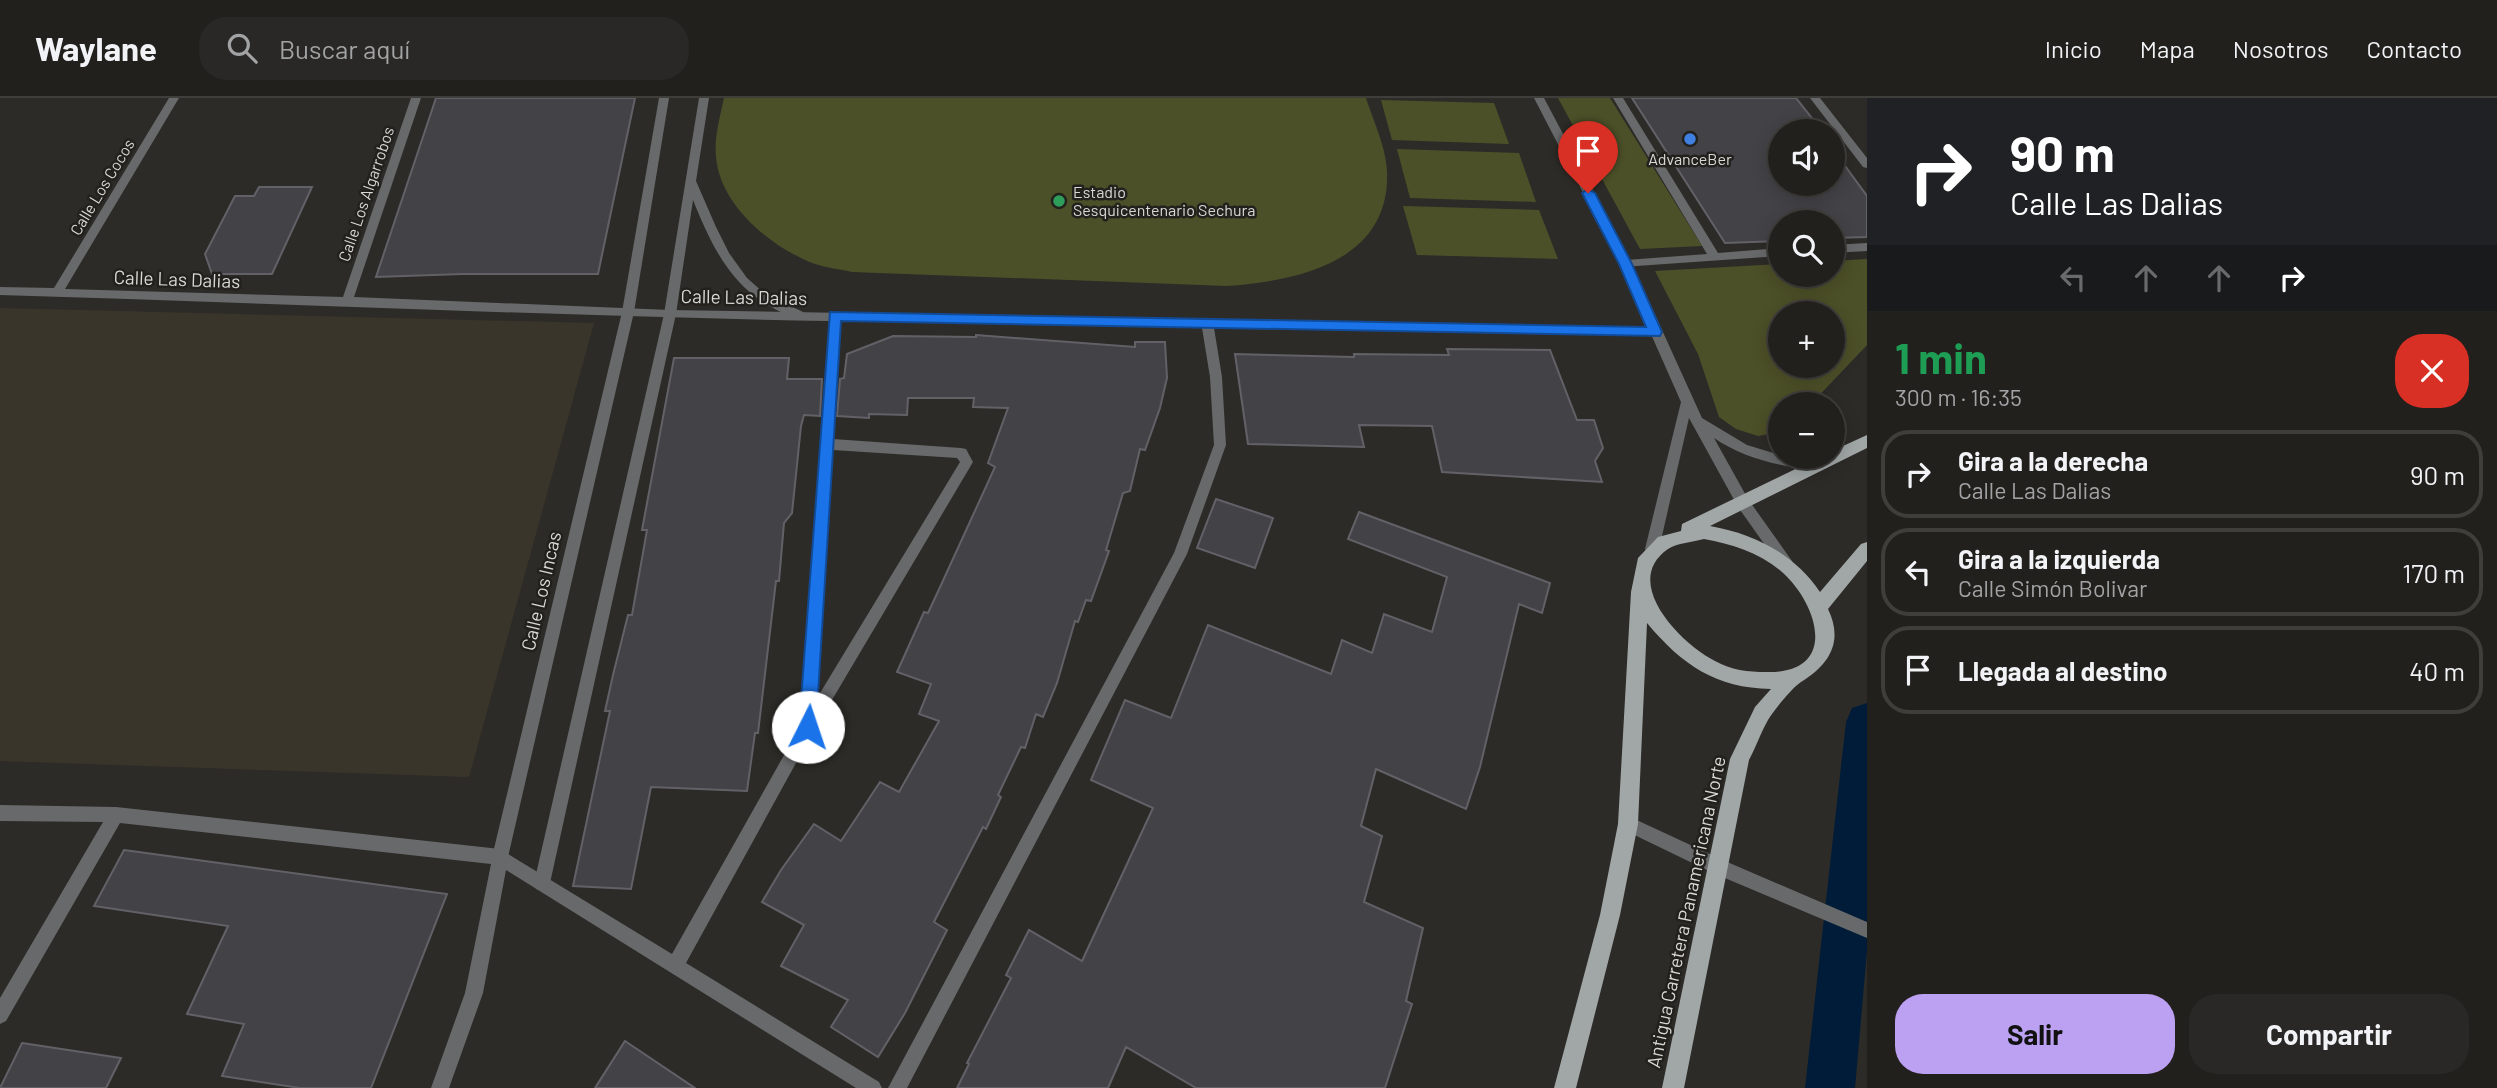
<!DOCTYPE html>
<html lang="es">
<head>
<meta charset="utf-8">
<style>
	:root { --surface:#22201d; --page:#2a2826; --text:#f1f3f6; --muted:#a2a3a4; --line:#3f3e3b; --accent:#bca0f2 }
	body { margin:0; font-family:Barlow,sans-serif; background:var(--page); color:var(--text); height:100vh; display:flex; flex-direction:column; font-size:26px; white-space:nowrap }
	* { box-sizing:border-box; margin:0 }
	p { font-size:23px; color:var(--muted) }
	.icon { flex:none; width:38px; height:38px; fill:none; stroke:currentColor; stroke-width:2; stroke-linecap:round; stroke-linejoin:round }
	.map { position:relative; flex:1; overflow:hidden }
	.details { display:flex; flex-direction:column; background:var(--surface); width:630px }
	.details>* { flex:none }
	.hud { background:#202124; color:#fff; overflow:hidden }
	.fabs { position:absolute; left:1768px; top:21px; display:grid; gap:14px }
	.fabs a { display:grid; place-items:center; width:77px; height:77px; border-radius:50%; background:var(--surface); box-shadow:0 4px 18px #0003,0 0 0 2px var(--line); font-size:35px }
	.pin { position:absolute; display:grid; place-items:center; width:60px; height:60px; color:#fff; margin:-72px -30px; border-radius:50% 50% 50% 0; rotate:-45deg; box-shadow:0 0 7px #0007 }
	.pin .icon { rotate:45deg }
	.me { position:absolute; width:77px; margin:-38px; rotate:4deg; stroke-linejoin:round; filter:drop-shadow(0 0 5px #0008) }
	.turn { display:flex; align-items:center; gap:24px; height:147px; padding:0 28px; font-size:32px }
	.turn .icon { width:91px; height:91px; stroke-width:2.5 }
	.turn b { display:block; font-size:49px; line-height:60px }
	.lanes { display:flex; align-items:center; height:66px; padding:0 28px; background:#0003; justify-content:center; gap:35px; direction:ltr }
	.lanes .off { opacity:.35 }
	.round { display:grid; place-items:center; flex:none; width:74px; height:74px; border-radius:28px; background:var(--page) }
	.headline { display:flex; align-items:center; justify-content:space-between; height:119px; padding:0 28px }
	h1 { font-size:42px; font-weight:700; line-height:52px; color:#1e9e55 }
	.action { display:flex; gap:14px; margin-top:auto; padding:14px 28px }
	.action a { flex:1; height:80px; border-radius:28px; background:var(--accent); color:#111; font-size:28px; font-weight:700; line-height:80px; text-align:center }
	.action a+a { background:var(--page); color:var(--text) }
	ul { padding:0; list-style:none }
	li { display:flex; align-items:center; gap:21px; height:88px; margin:0 14px 10px; padding:0 14px; border:4px solid var(--line); border-radius:28px }
	li div { flex:1 }
	li b { display:block; font-size:26px }
	li em { font-style:normal }
	header { display:flex; align-items:center; gap:42px; box-sizing:border-box; height:98px; padding:0 35px; background:var(--surface); border-bottom:2px solid var(--line) }
	header strong { font-size:33px }
	nav { display:flex; gap:38px; margin-inline-start:auto; font-size:24px }
	.search { width:490px; height:63px; background:var(--page); display:flex; align-items:center; gap:18px; box-sizing:border-box; padding:0 24px; border-radius:28px; color:var(--muted); font-size:26px }
	main { display:flex; flex:1; min-height:0 }
	.map>svg:first-child { display:block }
	.built { fill:#3a352b }
	.green { fill:#4c5028; fill-rule:evenodd }
	.lines { fill:none; stroke-linecap:round; stroke-linejoin:round }
	.canal { fill:#001c38; fill-rule:evenodd }
	.building { fill:#434347; stroke:#626167; stroke-width:2 }
	.minor { fill:#67696a; fill-rule:evenodd }
	.tertiary { fill:#67696a; fill-rule:evenodd }
	.primary { fill:#a1a7a7; fill-rule:evenodd }
	.route { fill:#1a73e8; stroke:#114b97; stroke-width:2 }
	.shop-dot { fill:#3f7fe0; stroke:#23211d; stroke-width:2.5 }
	.leisure-dot { fill:#2e9e5b; stroke:#23211d; stroke-width:2.5 }
	.labels { text-anchor:middle; stroke-width:5; stroke-linejoin:round; paint-order:stroke }
	.far-poi-label { font-size:16px; fill:#d9d8d5; stroke:#23211d }
	.far-street-label { font-size:16px; fill:#d9d8d5; stroke:#23211d }
	.street-label { font-size:19px; fill:#d9d8d5; stroke:#23211d }
</style>
</head>
<body>
<header>
<strong>Waylane</strong>
<div class="search"><svg class="icon" aria-label="search" viewBox="0 0 24 24"><circle cx="10" cy="10" r="6"/><path d="M15 15l6 6"/></svg>Buscar aquí</div>
<nav><a>Inicio</a><a>Mapa</a><a>Nosotros</a><a>Contacto</a></nav>
</header>
<main>
<div class="map">
<svg width="1867" height="990" viewBox="0 0 1867 990">
	<rect width="100%" height="100%" fill="#2d2b27"/>
	<path class="built" d="M0,210l594,15 -125,454 -469,-16z"/>
	<g class="green">
		<path d="M724,0h642c7,22 20,49 21,73 4,90 -88,110 -160,115l-375,-14c-12,-3 -25,-4 -37,-8 -43,-16 -95,-58 -99,-107 -2,-20 4,-40 8,-59z"/>
		<path d="M1558,0h52l92,148 -62,3z"/>
		<path d="M1381,2l113,3 15,41 -117,-4z"/>
		<path d="M1397,51l122,4 17,49 -126,-4z"/>
		<path d="M1403,108l136,4 19,49 -141,-4z"/>
		<path d="M1867,161v86l-56,59h-31v28l-22,4 -22,-7 -17,-12 -21,-63 -43,-83 125,-7v11h52v-14zM1832,215v53h-52v-53z"/>
	</g>
	<g class="lines">
		<path class="canal" d="M1867,605v248l-12,137h-50l41,-366 6,-14z"/>
	</g>
	<g class="building">
		<path d="M436,0h199l-37,176h-135l-87,3z"/>
		<path d="M1632,0h164l26,33h-42v53h52v-36l35,48v41l-35,1v-16h-52v19l-55,2z"/>
		<path d="M259,89h53l-40,87h-60l-7,-20 30,-58h19z"/>
		<path d="M976,237l159,12v-5h30l2,36 -7,30 -15,42 -5,-1 -10,42 -7,2 -17,57 3,1 -18,50 -5,-1 -8,22 -3,-1 -18,62 -14,34 -7,-3 -11,34 -4,-1 -23,48 3,2 -15,32 -3,-2 -49,95 13,8 -42,83 -27,44 -47,-30 17,-27 -67,-34 23,-41 -42,-23 19,-32 33,-46 27,17 39,-59 19,10 40,-71 -20,-7 12,-30 -34,-12 27,-60 4,1 13,-28 54,-118 -7,-4 20,-55 -35,-1 1,-9h-66l-1,17 -38,-1v4l-32,-2 3,-37 4,-1 3,-24 46,-18 83,1z"/>
		<path d="M1447,251l103,1 27,70h17l9,28 -8,13 7,21 -160,-10 -10,-46 -73,-1 5,22 -116,-3 -13,-90 119,3v-3l95,1z"/>
		<path d="M674,260h115l-2,21h35l-2,37 -16,-1 -3,11 -9,87 -8,10 -5,58h-3l-18,152h-3l-8,58 -96,-4 -20,102 -58,-3 37,-175h-5l8,-36 15,-60h4l15,-85h-5z"/>
		<path d="M1216,401l57,19 -18,50 -58,-20z"/>
		<path d="M1359,414l191,71 -8,30 -23,-9 -39,163 -14,42 -90,-40 -15,57 21,10 -18,66 59,26 -17,73 6,3 -27,84h-189l-70,-41 -18,41h-151l12,-24 -2,-1 44,-85 -5,-3 23,-45 53,31 71,-153 -62,-28 34,-80 46,18 37,-93 123,49 11,-34 30,13 12,-39 48,18 15,-55 -99,-38z"/>
		<path d="M124,752l323,44 -76,194h-71l-78,-12 22,-52 -57,-10 41,-88 -134,-20z"/>
		<path d="M625,943l70,47h-100z"/>
		<path d="M22,945l99,15 -15,30h-106z"/>
	</g>
	<g class="lines">
		<g class="minor">
			<path d="M169,0h10l-114,191 278,8 68,-199h10l-67,199 316,13 533,9 4,-1 5,2 443,8 6,4 -6,4 -441,-8 8,49 4,68 -39,109 -280,534h-19l286,-535 40,-108 -4,-68 -8,-49 -361,-7 -8,118 128,9 5,1 7,13 -160,270 -127,231 193,119 3,6h-26l-350,-218 -23,123 -34,95h-18l34,-95 26,-129 -371,-41 -114,198 -6,3v-26l103,-176 -103,-1v-16l116,2 384,42 172,105 129,-229 28,-404c-277,-5 -553,-18 -829,-26v-8l54,1zM833,352l124,8 3,4 -143,236z"/>
			<path d="M1613,0h10l95,155 62,-5v8l-158,11 -2,-3 6,-4 81,-6z"/>
			<path d="M1810,0h10l47,60v10l-4,-1z"/>
			<path d="M1867,145v8l-35,2v-8z"/>
		</g>
		<g class="tertiary">
			<path d="M659,0h10l-35,214 -126,545 -2,6 -6,2 -6,-2 -2,-6 130,-545z"/>
			<path d="M699,0h10l-13,83 20,46 13,26 18,25 17,15 39,19 2,3 -6,4c-61,-20 -83,-62 -106,-119l-17,114 -126,569 -2,6 -6,2 -6,-2 -2,-6 130,-569z"/>
			<path d="M1534,0h10l88,166 70,154 45,27 33,10v2l42,5 1,4 -6,5c-37,-5 -72,-12 -103,-33l34,61 44,62 2,4 -2,4h-10l-44,-62 -49,-89 -30,131 -2,4h-10l-2,-4 36,-147 -61,-138z"/>
			<path d="M1628,718l97,45 142,61v16l-154,-65 -91,-44 -2,-5 2,-5z"/>
		</g>
		<path class="primary" d="M1867,337v13l-157,78c45,8 84,28 110,66l41,-48 6,-2v19l-39,48c16,33 1,56 -27,73 -10,7 -26,27 -33,38 -7,12 -12,27 -19,40l-65,328h-22l68,-329 25,-52 16,-18c-55,-1 -89,-24 -124,-66l-9,201 -18,91 -44,173h-22l46,-173 18,-91 13,-232 7,-34 20,-21 23,-6 1,-7 138,-67h12v-6zM1704,441c28,5 56,14 78,33 37,33 57,102 -16,100 -18,0 -35,-2 -51,-11 -34,-17 -95,-79 -47,-112 9,-6 25,-7 36,-10z"/>
	</g>
	<path class="route" d="M1588,91l7,4 37,71 30,68 -2,4 -819,-15 -25,406 -2,6 -6,2 -6,-2 -3,-6 31,-415 816,15 -27,-63 -37,-71z"/>
	<circle class="shop-dot" cx="1690" cy="41" r="7"/>
	<circle class="leisure-dot" cx="1059" cy="103" r="7"/>
	<g class="labels">
		<g class="far-poi-label">
			<text x="1690" y="67">AdvanceBer</text>
			<text x="1073" y="100" text-anchor="start">Estadio<tspan x="1073" dy="18">Sesquicentenario Sechura</tspan></text>
		</g>
		<g class="far-street-label">
			<text transform="translate(102 89) rotate(-59)" y="6">Calle Los Cocos</text>
			<text transform="translate(366 96) rotate(-71)" y="6">Calle Los Algarrobos</text>
		</g>
		<g class="street-label">
			<text transform="translate(177 181) rotate(2)" y="7">Calle Las Dalias</text>
			<text transform="translate(744 199) rotate(1)" y="7">Calle Las Dalias</text>
			<text transform="translate(541 493) rotate(-77)" y="7">Calle Los Incas</text>
			<text transform="translate(1686 814) rotate(-78)" y="7">Antigua Carretera Panamericana Norte</text>
		</g>
	</g>
</svg>
<div class="fabs">
<a><svg class="icon" aria-label="sound" viewBox="0 0 24 24"><path d="M4 9h4l5-4v14l-5-4H4zM17 9q2 3 0 6"/></svg></a>
<a><svg class="icon" aria-label="search" viewBox="0 0 24 24"><circle cx="10" cy="10" r="6"/><path d="M15 15l6 6"/></svg></a>
<a>+</a>
<a>−</a>
</div>
<div class="pin" style="left:1588px;top:95px;background:#d93025"><svg class="icon" aria-label="arrive" viewBox="0 0 24 24"><path d="M6 21V4h12l-3 4 3 4H6"/></svg></div>
<svg class="me" style="left:808px;top:629px" viewBox="-20 -20 40 40"><circle r="19" fill="#fff"/><path d="M0-13L10 11 0 6-10 11z" fill="#1a73e8"/></svg>
</div>
<section class="details">
<div class="hud">
<div class="turn"><svg class="icon" aria-label="right" viewBox="0 0 24 24"><path d="M7 20v-9h11M14 6l5 5-5 5"/></svg><div><b>90 m</b>Calle Las Dalias</div></div>
<div class="lanes"><svg class="icon off" aria-label="left" viewBox="0 0 24 24"><path d="M17 20v-9H6M10 6l-5 5 5 5"/></svg><svg class="icon off" aria-label="ahead" viewBox="0 0 24 24"><path d="M12 20V5M6 11l6-6 6 6"/></svg><svg class="icon off" aria-label="ahead" viewBox="0 0 24 24"><path d="M12 20V5M6 11l6-6 6 6"/></svg><svg class="icon" aria-label="right" viewBox="0 0 24 24"><path d="M7 20v-9h11M14 6l5 5-5 5"/></svg></div>
</div>
<div class="headline"><div><h1>1 min</h1><p>300 m · 16:35</p></div><a class="round" style="background:#d93025;color:#fff"><svg class="icon" aria-label="close" viewBox="0 0 24 24"><path d="M6 6l12 12M18 6L6 18"/></svg></a></div>
<ul>
<li><svg class="icon" aria-label="right" viewBox="0 0 24 24"><path d="M7 20v-9h11M14 6l5 5-5 5"/></svg><div><b>Gira a la derecha</b><p>Calle Las Dalias</p></div><em>90 m</em></li>
<li><svg class="icon" aria-label="left" viewBox="0 0 24 24"><path d="M17 20v-9H6M10 6l-5 5 5 5"/></svg><div><b>Gira a la izquierda</b><p>Calle Simón Bolivar</p></div><em>170 m</em></li>
<li><svg class="icon" aria-label="arrive" viewBox="0 0 24 24"><path d="M6 21V4h12l-3 4 3 4H6"/></svg><div><b>Llegada al destino</b></div><em>40 m</em></li>
</ul>
<div class="action"><a>Salir</a><a>Compartir</a></div>
</section>
</main>
</body>
</html>
